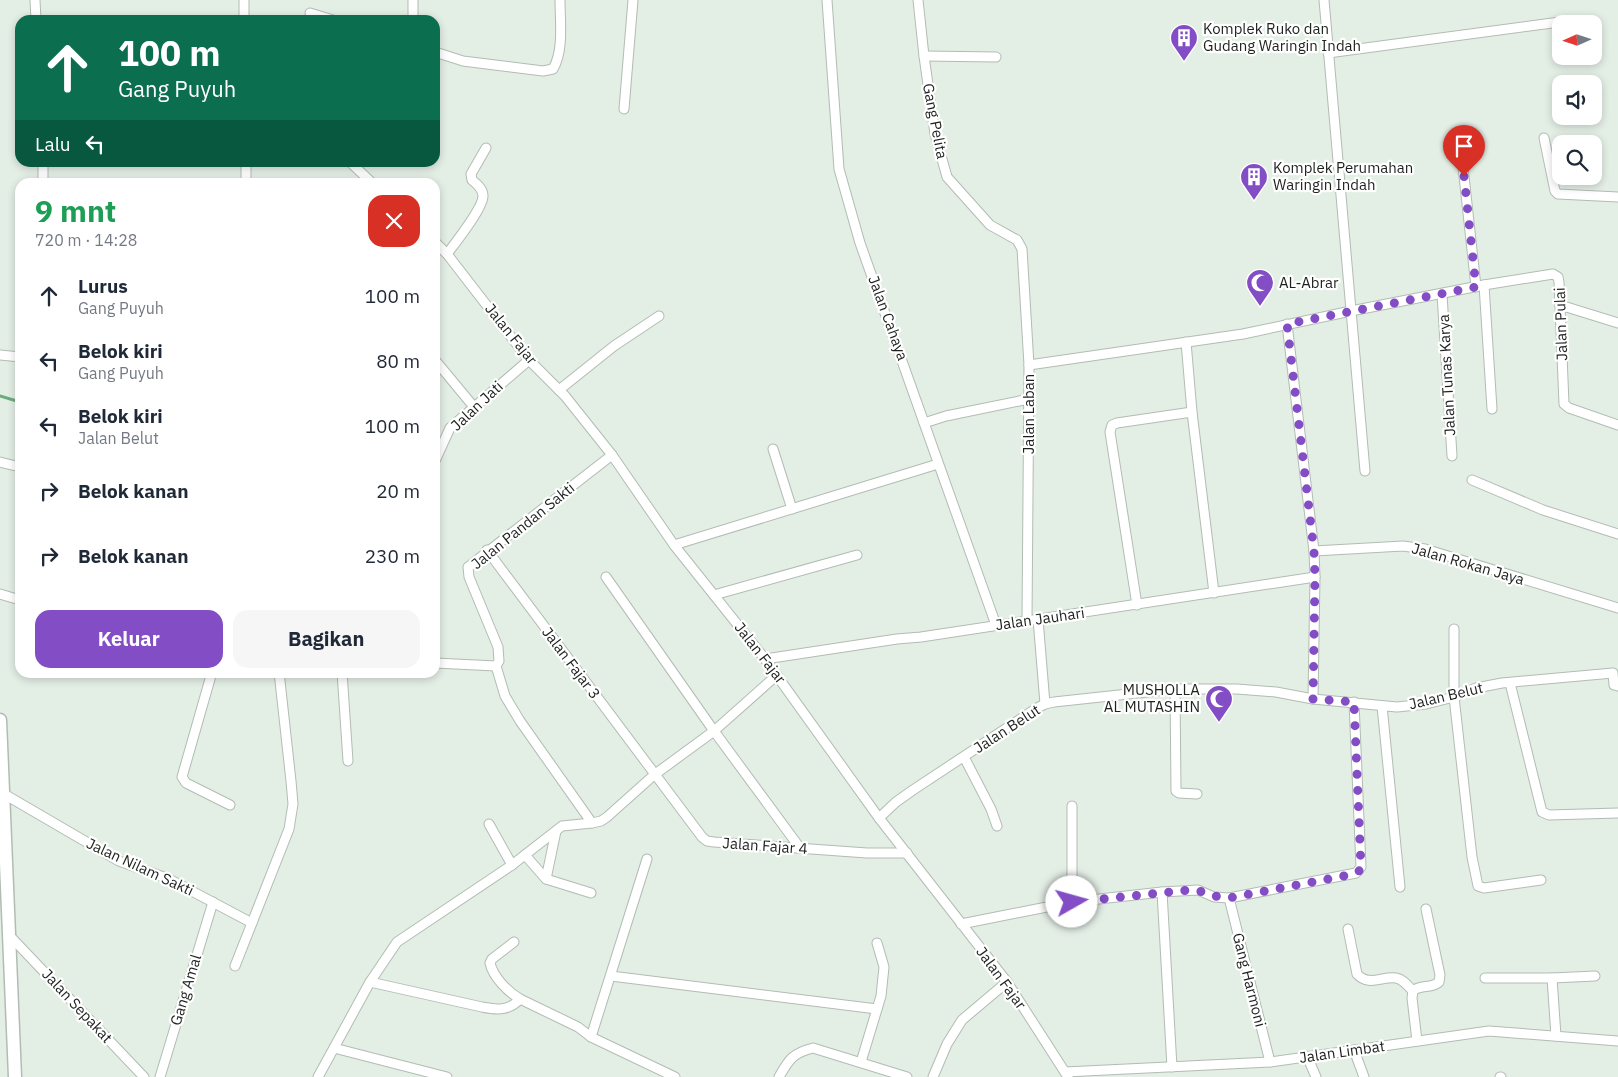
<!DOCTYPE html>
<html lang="id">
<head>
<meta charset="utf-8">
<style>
	:root { --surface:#fff; --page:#f6f6f7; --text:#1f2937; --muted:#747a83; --accent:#834dc5 }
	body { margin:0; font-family:"IBM Plex Sans",sans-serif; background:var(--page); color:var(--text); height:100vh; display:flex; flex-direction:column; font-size:19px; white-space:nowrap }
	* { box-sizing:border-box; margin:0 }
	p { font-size:16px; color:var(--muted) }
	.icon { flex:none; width:28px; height:28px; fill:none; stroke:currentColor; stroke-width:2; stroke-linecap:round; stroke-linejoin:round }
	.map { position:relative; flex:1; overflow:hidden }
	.details { position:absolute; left:15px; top:178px; width:425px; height:500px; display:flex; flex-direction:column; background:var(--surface); border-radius:15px; box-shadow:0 2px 8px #0003 }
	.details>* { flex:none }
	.banner { position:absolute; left:15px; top:15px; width:425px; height:152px; border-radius:15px; box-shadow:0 2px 8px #0003; background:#0b6e4f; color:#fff; overflow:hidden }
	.needle { width:32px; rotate:267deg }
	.fabs { position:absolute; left:1552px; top:15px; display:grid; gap:10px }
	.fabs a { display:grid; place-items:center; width:50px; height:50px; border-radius:10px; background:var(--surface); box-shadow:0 2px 8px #0003; font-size:25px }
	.pin { position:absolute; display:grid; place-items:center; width:42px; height:42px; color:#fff; margin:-51px -21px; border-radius:50% 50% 50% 0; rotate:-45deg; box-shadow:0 0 5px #0007 }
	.pin .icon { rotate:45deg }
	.me { position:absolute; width:55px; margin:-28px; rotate:83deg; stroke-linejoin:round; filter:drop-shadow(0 0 4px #0008) }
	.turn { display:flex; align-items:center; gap:18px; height:105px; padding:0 20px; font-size:22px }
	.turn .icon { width:65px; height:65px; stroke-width:2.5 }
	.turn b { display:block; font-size:35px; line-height:42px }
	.then { display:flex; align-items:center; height:48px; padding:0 20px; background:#0003; gap:10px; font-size:19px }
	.round { display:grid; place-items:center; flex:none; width:52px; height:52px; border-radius:15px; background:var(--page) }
	.headline { display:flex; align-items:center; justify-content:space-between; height:85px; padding:0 20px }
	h1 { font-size:30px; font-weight:800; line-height:38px; color:#1e9e55 }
	.button { display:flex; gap:10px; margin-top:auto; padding:10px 20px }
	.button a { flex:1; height:58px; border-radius:15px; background:var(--accent); color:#fff; font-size:20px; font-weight:800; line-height:58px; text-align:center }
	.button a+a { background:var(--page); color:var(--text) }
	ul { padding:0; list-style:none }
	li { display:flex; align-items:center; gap:15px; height:65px; padding:0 20px }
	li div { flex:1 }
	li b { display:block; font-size:19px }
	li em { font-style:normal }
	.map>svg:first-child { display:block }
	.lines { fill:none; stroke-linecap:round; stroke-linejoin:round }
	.stream { stroke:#6eab7d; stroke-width:3 }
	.minor-casing { stroke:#b2bcb4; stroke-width:11 }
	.secondary-casing { stroke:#b2bcb4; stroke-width:15 }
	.minor { stroke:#fff; stroke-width:9 }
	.secondary { stroke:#fff; stroke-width:12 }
	.route { stroke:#834dc5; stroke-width:9; stroke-dasharray:0 16.2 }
	.labels { text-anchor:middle; stroke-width:4.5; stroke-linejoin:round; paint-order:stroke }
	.poi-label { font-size:15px; fill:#1d211e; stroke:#fff; text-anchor:start }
	.street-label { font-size:15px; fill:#1d211e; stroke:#fff }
</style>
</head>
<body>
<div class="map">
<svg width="1618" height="1077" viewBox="0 0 1618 1077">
	<rect width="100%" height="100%" fill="#e3eee5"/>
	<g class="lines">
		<path class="stream" d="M0,396l20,6"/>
		<defs>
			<g id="minor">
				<path d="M35,0l1,20"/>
				<path d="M244,0v20"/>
				<path d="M827,0l12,169 21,74 136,382"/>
				<path d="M918,0l6,56 11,78 12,43 43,48 27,15 5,9 7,116 -2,255"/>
				<path d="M1324,0l41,471"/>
				<path d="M310,13l23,7"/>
				<path d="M413,20v-20"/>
				<path d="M435,52l28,9 80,10 10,-2c11,-19 7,-47 7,-69"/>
				<path d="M1328,53l232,-31"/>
				<path d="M924,56l72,1"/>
				<path d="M624,109l9,-109"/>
				<path d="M1544,138l11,53 3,3 60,3"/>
				<path d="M1460,139l16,148"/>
				<path d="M43,162v20"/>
				<path d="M246,162v20"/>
				<path d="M350,162l21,20"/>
				<path d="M435,242l12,12 82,106 36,36 47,59 62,90 91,114 114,159 128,164 61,95"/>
				<path d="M447,254c9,-12 36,-46 36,-58 0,-7 -6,-12 -11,-16l-1,-6 15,-26"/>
				<path d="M1484,285l8,124"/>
				<path d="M1442,294l10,162"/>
				<path d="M1560,305l58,18"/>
				<path d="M1287,324l27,227 1,26 -2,122"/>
				<path d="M1186,342l6,70 22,181"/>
				<path d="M0,355l20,2"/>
				<path d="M435,360l39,47"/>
				<path d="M1029,365l214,-31 108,-23 133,-26 69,-11 5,3 1,5 5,122 5,4 49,17"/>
				<path d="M559,390l55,-44 45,-30"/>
				<path d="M924,423l22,-7 83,-17"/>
				<path d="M773,449l19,60"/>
				<path d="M435,461l15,-33 79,-68"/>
				<path d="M0,462l20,5"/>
				<path d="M1472,480l71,30 75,24"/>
				<path d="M674,545l264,-81"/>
				<path d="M487,550l215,287 5,4 7,1 153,11h40"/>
				<path d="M1314,551l89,-5 22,3 193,59"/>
				<path d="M606,577l108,154 86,117"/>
				<path d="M0,594l20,6"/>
				<path d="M714,595l143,-40"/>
				<path d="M1137,605l-27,-173 2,-7 5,-2 75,-11"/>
				<path d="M1038,619l7,85"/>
				<path d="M1454,629v68l18,160 6,29 6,2 57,-8"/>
				<path d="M765,659l132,-20 24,-2 394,-60"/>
				<path d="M435,663l61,3 3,-5 -1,-14 -29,-70 -1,-10 144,-112"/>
				<path d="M496,666l9,30 15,25 72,102"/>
				<path d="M212,672l-30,105 4,6 44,22"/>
				<path d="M342,672l6,89"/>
				<path d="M1510,683l32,129 7,3 69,-2"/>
				<path d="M1175,689l1,102 3,2 18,1"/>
				<path d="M1382,706l18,181"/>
				<path d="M964,757l27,52 6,17"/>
				<path d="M4,794l115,67 50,18 83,44"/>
				<path d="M1072,806v96"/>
				<path d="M879,818l17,-16 17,-12 124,-82 8,-4 9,-2 121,-13h62l39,3 37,7 84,8 29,-3 28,-7 22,-9 26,-5 111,-10 1,12 4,1"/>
				<path d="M489,824l23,41"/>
				<path d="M525,855l21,24 45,14"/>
				<path d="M546,879l10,-48"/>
				<path d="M1162,892l10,175"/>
				<path d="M1229,898l41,164"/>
				<path d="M961,924l111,-22 90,-10 36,-2 16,7 15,1 127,-25 5,-6 -7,-165"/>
				<path d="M1348,929l9,45c12,13 25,2 39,4 7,1 12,8 17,13"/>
				<path d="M9,935l135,142"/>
				<path d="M235,966l54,-137 4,-25 -2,-23 -12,-109"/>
				<path d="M611,976l266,33"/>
				<path d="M1485,978h67l4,58"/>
				<path d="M1552,978l43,-2"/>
				<path d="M370,982l112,25c15,3 27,4 38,-8 -12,-7 -27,-22 -30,-36l2,-4 22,-17"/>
				<path d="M520,999l58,28 13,10 84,40"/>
				<path d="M591,1037l56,-178"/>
				<path d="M1417,1041l-5,-43 1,-7c7,-7 19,-2 26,-9l1,-7 -14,-66"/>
				<path d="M334,1048l113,29"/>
				<path d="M1354,1050l10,27"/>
				<path d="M1307,1056l9,21"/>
				<path d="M861,1062l20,-66 3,-29 -7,-24"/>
				<path d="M1065,1072l205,-10 219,-31 129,10"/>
				<path d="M160,1077l53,-175"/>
				<path d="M318,1077l52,-95 27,-40 115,-77 50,-39 30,-3 9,-2 6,-4 47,-42 60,-44 63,-56"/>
				<path d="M779,1077c10,-18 14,-24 34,-29l94,29"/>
				<path d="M933,1077l14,-33 15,-24 45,-38"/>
				<path d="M1500,1077h1"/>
			</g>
			<path id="secondary" d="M0,720l15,357"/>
		</defs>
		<use href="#minor" class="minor-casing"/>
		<use href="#secondary" class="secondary-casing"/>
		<use href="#minor" class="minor"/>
		<use href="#secondary" class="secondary"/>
	</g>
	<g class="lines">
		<path class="route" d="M1072,902l118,-12c14,0 24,8 39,8l115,-22 15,-5 2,-4 -7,-165 -41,-3 2,-122 -1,-26 -27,-227 189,-37 -12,-111"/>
	</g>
	<defs>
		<symbol id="building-pin" viewBox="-11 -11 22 30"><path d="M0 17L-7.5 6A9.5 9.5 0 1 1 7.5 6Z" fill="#834dc5" stroke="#fff"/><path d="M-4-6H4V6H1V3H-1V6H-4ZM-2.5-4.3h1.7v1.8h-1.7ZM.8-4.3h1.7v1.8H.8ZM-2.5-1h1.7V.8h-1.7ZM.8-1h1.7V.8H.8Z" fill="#fff"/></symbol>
		<symbol id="mosque-pin" viewBox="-11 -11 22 30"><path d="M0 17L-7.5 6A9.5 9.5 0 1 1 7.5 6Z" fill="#834dc5" stroke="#fff"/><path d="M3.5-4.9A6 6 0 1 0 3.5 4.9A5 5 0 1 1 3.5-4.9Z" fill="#fff"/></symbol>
	</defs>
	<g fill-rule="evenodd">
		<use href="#building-pin" x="1168" y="22" width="32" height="43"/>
		<use href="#building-pin" x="1238" y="161" width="32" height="43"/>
		<use href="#mosque-pin" x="1244" y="267" width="32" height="43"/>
		<use href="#mosque-pin" x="1203" y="683" width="32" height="43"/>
	</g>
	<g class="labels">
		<g class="poi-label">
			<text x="1203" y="34">Komplek Ruko dan<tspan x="1203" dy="17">Gudang Waringin Indah</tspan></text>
			<text x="1273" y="173">Komplek Perumahan<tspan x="1273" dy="17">Waringin Indah</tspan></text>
			<text x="1279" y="288">AL-Abrar</text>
			<text x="1200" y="695" text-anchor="end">MUSHOLLA<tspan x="1200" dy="17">AL MUTASHIN</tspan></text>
		</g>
		<g class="street-label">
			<text transform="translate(935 121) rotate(79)" y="5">Gang Pelita</text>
			<text transform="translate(888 318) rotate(70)" y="5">Jalan Cahaya</text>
			<text transform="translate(1561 324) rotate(-92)" y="5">Jalan Pulai</text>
			<text transform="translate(511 334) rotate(51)" y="5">Jalan Fajar</text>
			<text transform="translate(1447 375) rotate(-93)" y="5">Jalan Tunas Karya</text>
			<text transform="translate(477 406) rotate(-43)" y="5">Jalan Jati</text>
			<text transform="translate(1029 414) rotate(-90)" y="5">Jalan Laban</text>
			<text transform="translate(523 526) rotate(-39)" y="5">Jalan Pandan Sakti</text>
			<text transform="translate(1468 564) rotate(16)" y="5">Jalan Rokan Jaya</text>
			<text transform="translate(1040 619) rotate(-8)" y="5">Jalan Jauhari</text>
			<text transform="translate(760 653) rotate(52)" y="5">Jalan Fajar</text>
			<text transform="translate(571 663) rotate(53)" y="5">Jalan Fajar 3</text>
			<text transform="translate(1446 696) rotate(-13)" y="5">Jalan Belut</text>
			<text transform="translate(1007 729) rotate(-33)" y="5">Jalan Belut</text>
			<text transform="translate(765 846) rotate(4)" y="5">Jalan Fajar 4</text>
			<text transform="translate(140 867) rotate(25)" y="5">Jalan Nilam Sakti</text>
			<text transform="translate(1001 978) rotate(54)" y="5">Jalan Fajar</text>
			<text transform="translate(1249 980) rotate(76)" y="5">Gang Harmoni</text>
			<text transform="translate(186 990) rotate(-73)" y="5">Gang Amal</text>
			<text transform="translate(77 1006) rotate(47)" y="5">Jalan Sepakat</text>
			<text transform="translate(1342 1052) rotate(-8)" y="5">Jalan Limbat</text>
		</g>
	</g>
</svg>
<div class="fabs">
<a><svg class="needle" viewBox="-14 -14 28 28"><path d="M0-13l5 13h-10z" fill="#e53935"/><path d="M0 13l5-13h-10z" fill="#747a83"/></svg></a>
<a><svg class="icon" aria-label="sound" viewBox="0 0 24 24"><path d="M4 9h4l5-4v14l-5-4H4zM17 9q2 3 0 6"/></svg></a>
<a><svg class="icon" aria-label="search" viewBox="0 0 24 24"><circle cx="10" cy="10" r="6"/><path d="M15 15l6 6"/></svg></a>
</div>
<div class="pin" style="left:1464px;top:176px;background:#d93025"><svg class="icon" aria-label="arrive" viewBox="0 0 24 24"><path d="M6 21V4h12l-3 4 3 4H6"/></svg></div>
<svg class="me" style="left:1072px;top:902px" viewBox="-20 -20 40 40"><circle r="19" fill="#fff"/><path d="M0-13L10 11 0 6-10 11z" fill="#834dc5"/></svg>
<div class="banner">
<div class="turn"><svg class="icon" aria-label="ahead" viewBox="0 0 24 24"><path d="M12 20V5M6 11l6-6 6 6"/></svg><div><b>100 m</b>Gang Puyuh</div></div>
<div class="then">Lalu<svg class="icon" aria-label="left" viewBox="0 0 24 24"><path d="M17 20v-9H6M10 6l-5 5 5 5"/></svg></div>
</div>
<section class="details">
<div class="headline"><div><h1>9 mnt</h1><p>720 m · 14:28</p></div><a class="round" style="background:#d93025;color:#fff"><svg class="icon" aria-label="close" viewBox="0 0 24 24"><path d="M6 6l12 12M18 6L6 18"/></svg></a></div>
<ul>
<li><svg class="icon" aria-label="ahead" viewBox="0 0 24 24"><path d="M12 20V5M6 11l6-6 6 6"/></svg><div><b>Lurus</b><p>Gang Puyuh</p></div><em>100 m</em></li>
<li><svg class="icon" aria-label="left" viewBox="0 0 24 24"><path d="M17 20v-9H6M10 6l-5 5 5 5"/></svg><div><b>Belok kiri</b><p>Gang Puyuh</p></div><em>80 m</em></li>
<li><svg class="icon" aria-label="left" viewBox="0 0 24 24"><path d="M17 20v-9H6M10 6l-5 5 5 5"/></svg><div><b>Belok kiri</b><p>Jalan Belut</p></div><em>100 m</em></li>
<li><svg class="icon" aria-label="right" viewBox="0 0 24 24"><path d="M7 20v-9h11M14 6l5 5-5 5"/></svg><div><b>Belok kanan</b></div><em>20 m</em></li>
<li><svg class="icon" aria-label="right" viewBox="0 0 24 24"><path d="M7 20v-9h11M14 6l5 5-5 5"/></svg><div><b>Belok kanan</b></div><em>230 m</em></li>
</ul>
<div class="button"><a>Keluar</a><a>Bagikan</a></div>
</section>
</div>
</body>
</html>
